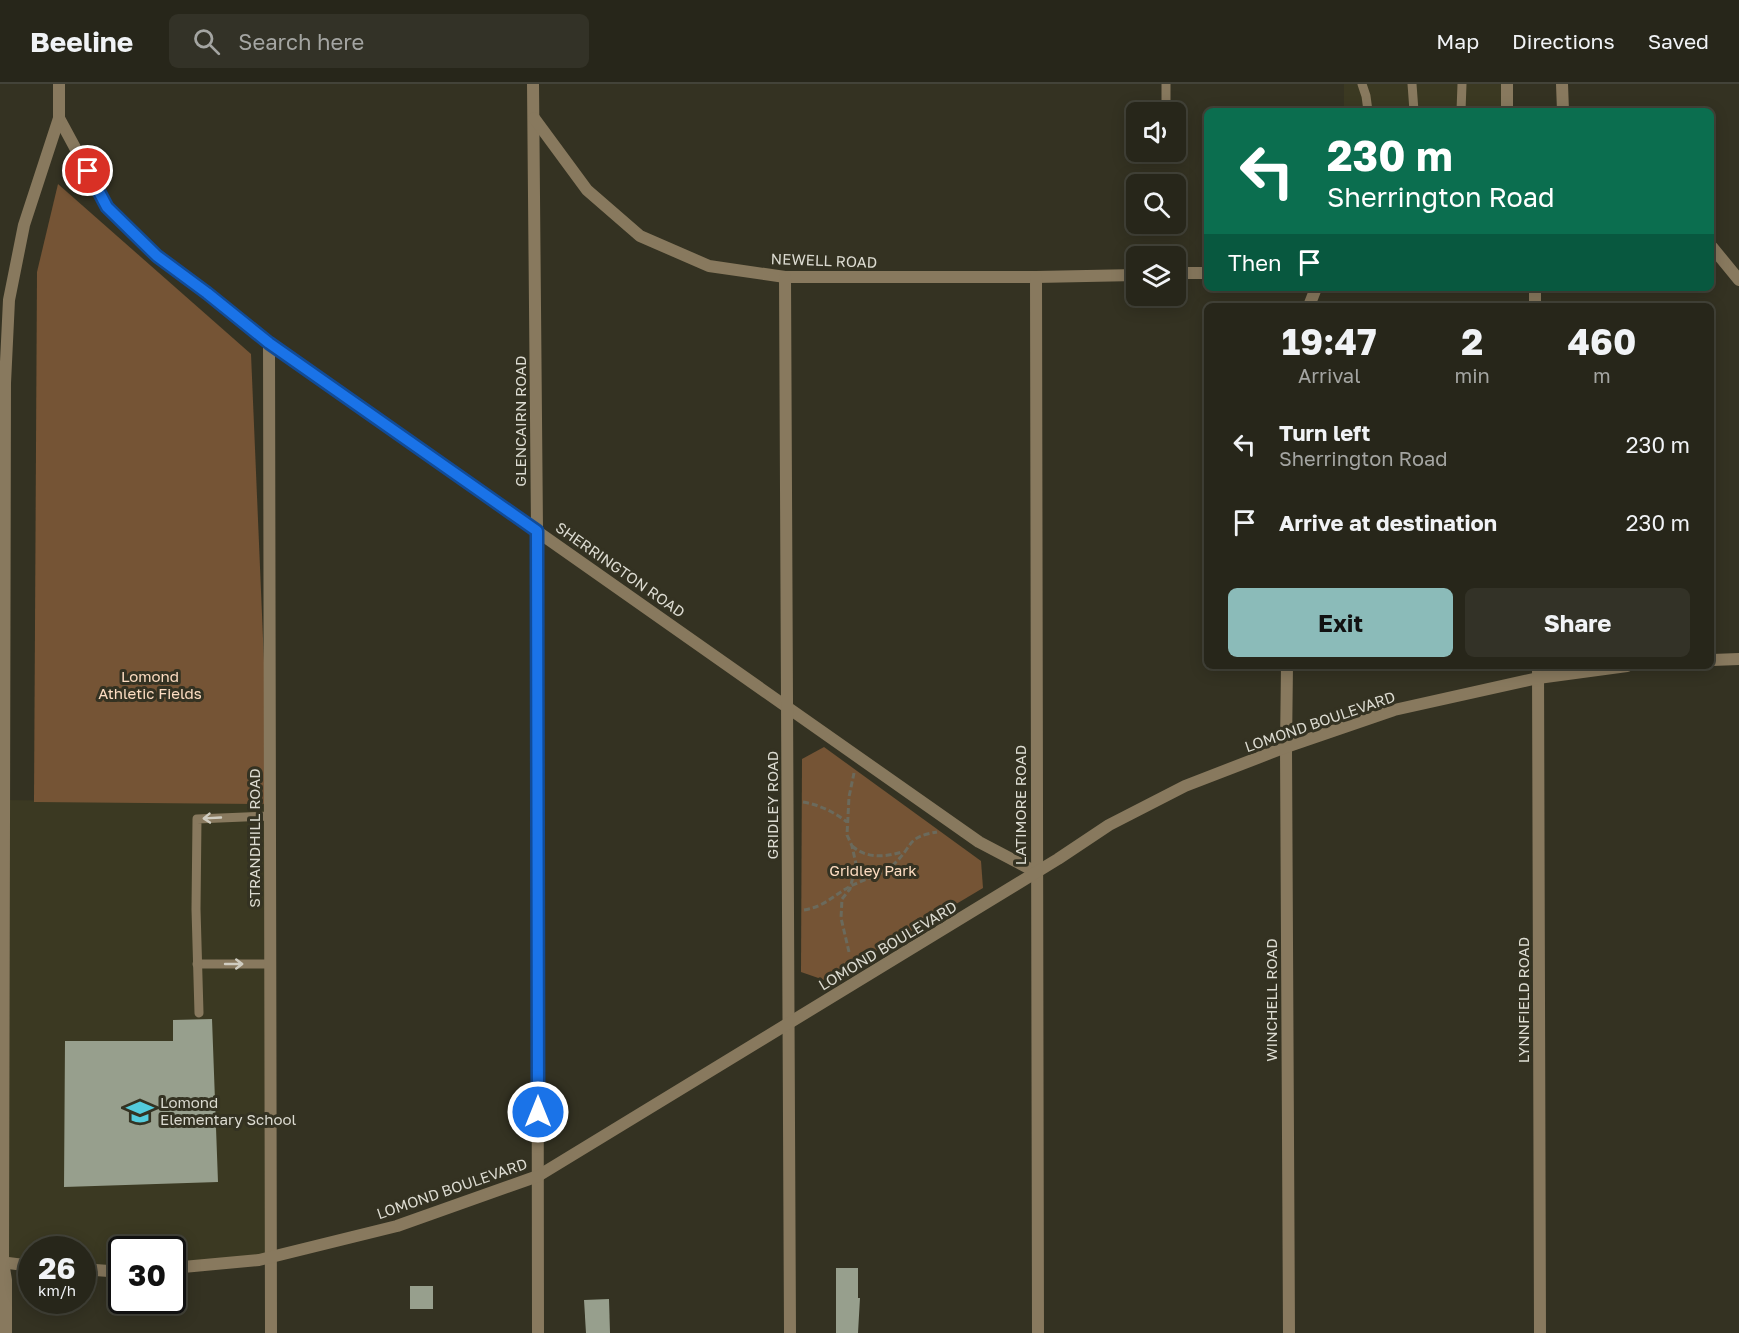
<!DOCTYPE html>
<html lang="en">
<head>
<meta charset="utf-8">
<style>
	:root { --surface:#27261a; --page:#333227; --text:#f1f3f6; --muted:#a4a5a2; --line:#434339; --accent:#8bbbb9 }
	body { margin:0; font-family:"Golos Text",sans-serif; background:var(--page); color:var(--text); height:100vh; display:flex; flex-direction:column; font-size:22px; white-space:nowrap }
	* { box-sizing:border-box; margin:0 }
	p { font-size:20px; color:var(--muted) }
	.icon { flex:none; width:33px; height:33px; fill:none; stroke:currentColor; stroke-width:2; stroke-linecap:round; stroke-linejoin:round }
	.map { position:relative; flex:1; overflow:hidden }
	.panel { position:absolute; left:1204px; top:219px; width:510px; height:366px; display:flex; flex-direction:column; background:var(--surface); border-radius:9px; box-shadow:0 3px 15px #0003,0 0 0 2px var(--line) }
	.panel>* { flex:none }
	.banner { position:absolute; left:1204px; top:24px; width:510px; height:183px; border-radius:9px; box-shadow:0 3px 15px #0003,0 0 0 2px var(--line); background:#0b6e4f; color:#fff; overflow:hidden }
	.buttons { position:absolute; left:1126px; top:18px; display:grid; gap:12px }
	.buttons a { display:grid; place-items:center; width:60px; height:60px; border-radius:9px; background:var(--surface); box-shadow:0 3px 15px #0003,0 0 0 2px var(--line); font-size:30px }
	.speed { position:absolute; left:18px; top:1152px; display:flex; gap:12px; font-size:30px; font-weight:700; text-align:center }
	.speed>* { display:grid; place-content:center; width:78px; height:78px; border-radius:50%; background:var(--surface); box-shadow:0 3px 15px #0003,0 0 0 2px var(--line); line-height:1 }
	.speed small { font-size:15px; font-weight:400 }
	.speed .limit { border:3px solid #111; border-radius:9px; background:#fff; color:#111 }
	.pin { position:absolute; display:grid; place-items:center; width:51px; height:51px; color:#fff; margin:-26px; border:3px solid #fff; border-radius:50%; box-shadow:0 2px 6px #0007 }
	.me { position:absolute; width:66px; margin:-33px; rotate:0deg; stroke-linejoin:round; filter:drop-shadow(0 0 4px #0008) }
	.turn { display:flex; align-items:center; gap:21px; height:126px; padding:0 24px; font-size:27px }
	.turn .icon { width:78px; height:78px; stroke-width:2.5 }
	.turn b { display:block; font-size:42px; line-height:51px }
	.then { display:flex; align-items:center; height:57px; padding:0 24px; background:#0003; gap:12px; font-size:22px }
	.eta { display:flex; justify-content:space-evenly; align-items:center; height:102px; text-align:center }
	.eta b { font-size:36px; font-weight:700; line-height:42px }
	.cta { display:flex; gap:12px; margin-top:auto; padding:12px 24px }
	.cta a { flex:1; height:69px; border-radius:9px; background:var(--accent); color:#111; font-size:24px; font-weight:700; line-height:69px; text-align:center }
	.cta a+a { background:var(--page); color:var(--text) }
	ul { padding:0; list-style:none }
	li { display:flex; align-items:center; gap:18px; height:78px; padding:0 24px }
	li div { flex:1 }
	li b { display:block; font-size:22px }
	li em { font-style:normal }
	header { display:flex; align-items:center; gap:36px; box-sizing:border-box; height:84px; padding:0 30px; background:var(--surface); border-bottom:2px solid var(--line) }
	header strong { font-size:28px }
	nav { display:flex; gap:33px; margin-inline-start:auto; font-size:21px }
	.search { width:420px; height:54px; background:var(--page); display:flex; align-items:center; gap:15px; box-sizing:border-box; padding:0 21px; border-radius:9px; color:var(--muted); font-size:22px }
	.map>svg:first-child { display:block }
	.built { fill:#3b3922 }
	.green { fill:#755435 }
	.building { fill:#979f8d }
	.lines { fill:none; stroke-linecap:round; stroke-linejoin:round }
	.path { stroke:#6b6a5c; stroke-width:3; stroke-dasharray:6 3; stroke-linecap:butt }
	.service { stroke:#88795e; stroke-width:9 }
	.minor { stroke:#88795e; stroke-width:12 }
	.oneway { stroke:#cfccc0 }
	.route-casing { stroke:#114b97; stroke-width:15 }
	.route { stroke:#1a73e8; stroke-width:10 }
	.labels { text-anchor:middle; stroke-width:6; stroke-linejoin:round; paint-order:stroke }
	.street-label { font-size:15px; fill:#dcdbd1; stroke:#343222 }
	.park-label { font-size:15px; fill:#fdddc2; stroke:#343222 }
	.poi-label { font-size:15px; fill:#dcdbd1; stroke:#343222; text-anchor:start }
</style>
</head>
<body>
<header>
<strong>Beeline</strong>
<div class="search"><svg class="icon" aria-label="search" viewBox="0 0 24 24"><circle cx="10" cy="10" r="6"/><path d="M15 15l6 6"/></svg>Search here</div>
<nav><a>Map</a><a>Directions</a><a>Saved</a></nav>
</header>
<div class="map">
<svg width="1739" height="1249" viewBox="0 0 1739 1249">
	<rect width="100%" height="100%" fill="#343222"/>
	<g class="built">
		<rect x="1344" y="0" width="163" height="27"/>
		<path d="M5,716l265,4 1,453 -98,11 -1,-18h-50l-1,22 -38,-3 -1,-19h-50l-1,16 -28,-4z"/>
	</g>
	<g class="green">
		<path d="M58,100l193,170 19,450 -236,-2 3,-530z"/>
		<path d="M824,663l157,114 2,27 -156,93 -26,-9 1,-213z"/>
	</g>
	<g class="building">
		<path d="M212,935l6,163 -154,5 1,-146h108v-21z"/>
		<path d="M836,1184h22v30h2l-2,35h-22z"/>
		<rect x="410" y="1202" width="23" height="23"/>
		<path d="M609,1215l1,34h-24l-2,-33z"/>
	</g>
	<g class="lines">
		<g class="path">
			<path d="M803,718c17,3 31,10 44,20"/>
			<path d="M852,762c15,13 33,11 50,6"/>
			<path d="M804,826c23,-4 30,-16 49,-25 14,-7 30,-10 42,-22 19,-18 11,-26 42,-31"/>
			<path d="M849,868l-8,-34 1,-19 8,-10 6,-25 -4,-18 -5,-11 2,-38 5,-24"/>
		</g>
		<g class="service">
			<path d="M1166,0v22"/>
			<path d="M1362,0l4,12 2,15"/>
			<path d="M1412,0l2,27"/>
			<path d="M1461,27l1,-27"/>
			<path d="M197,880h74"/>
			<path d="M199,929l-3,-104 1,-90 73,-3"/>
		</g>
		<g class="minor">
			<path d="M533,0l4,446 1,803"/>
			<path d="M1507,0v27"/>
			<path d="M1562,0l1,27"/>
			<path d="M59,34l48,89 50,49 50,37 62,50 710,499 57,30"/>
			<path d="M534,34l53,72 53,46 69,30 76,11h251l101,-2"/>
			<path d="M1712,163l27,33"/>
			<path d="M1176,189h32"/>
			<path d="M785,193l5,1056"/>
			<path d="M1036,193l2,1056"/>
			<path d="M1535,204v18"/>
			<path d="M1309,222l7,-18"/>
			<path d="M269,259l2,990"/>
			<path d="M1712,576l27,-1"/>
			<path d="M1287,582l-1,81 3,586"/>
			<path d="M1538,582l2,667"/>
			<path d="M0,1178l32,4"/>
			<path d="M172,1184l87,-8 138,-34 141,-50 520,-317 51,-34 76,-39 101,-39 108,-37 144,-32 89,-12"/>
			<path d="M82,1185l40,3"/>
			<path d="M6,1249v-53l-3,-18 2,-879 4,-83 15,-75 35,-107v-34"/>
		</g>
	</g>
	<defs><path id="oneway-shaft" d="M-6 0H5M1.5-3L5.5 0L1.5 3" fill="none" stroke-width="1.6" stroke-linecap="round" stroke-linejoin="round" transform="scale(1.5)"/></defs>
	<g class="oneway">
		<use href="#oneway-shaft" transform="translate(212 734) rotate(177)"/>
		<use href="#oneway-shaft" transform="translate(234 880)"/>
	</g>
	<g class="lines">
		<defs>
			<path id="route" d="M88,87l19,36 50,49 50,37 62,50 268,188 1,581"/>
		</defs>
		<use href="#route" class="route-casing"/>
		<use href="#route" class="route"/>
	</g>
	<defs>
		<symbol id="school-bare" viewBox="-9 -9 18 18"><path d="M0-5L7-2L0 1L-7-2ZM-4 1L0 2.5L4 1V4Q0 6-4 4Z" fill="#53cbdc" stroke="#343222" stroke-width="2.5" paint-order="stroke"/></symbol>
	</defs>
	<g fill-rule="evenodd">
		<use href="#school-bare" x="121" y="1009" width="38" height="38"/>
	</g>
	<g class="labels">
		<g class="street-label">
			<text transform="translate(824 177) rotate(2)" y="5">NEWELL ROAD</text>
			<text transform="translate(521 337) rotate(-90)" y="5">GLENCAIRN ROAD</text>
			<text transform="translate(620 486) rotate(35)" y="5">SHERRINGTON ROAD</text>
			<text transform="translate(1320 638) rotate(-19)" y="5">LOMOND BOULEVARD</text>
			<text transform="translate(773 721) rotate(-90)" y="5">GRIDLEY ROAD</text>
			<text transform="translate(1021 721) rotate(-90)" y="5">LATIMORE ROAD</text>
			<text transform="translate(255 754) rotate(-90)" y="5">STRANDHILL ROAD</text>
			<text transform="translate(888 862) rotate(-31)" y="5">LOMOND BOULEVARD</text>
			<text transform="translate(1272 916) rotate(-90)" y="5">WINCHELL ROAD</text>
			<text transform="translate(1524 916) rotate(-90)" y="5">LYNNFIELD ROAD</text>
			<text transform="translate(452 1105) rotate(-19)" y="5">LOMOND BOULEVARD</text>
		</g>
		<g class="park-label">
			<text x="150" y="598">Lomond<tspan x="150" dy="17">Athletic Fields</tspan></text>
			<text x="873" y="792">Gridley Park</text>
		</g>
		<g class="poi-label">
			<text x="160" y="1024">Lomond<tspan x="160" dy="17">Elementary School</tspan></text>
		</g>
	</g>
</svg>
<div class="buttons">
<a><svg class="icon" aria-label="sound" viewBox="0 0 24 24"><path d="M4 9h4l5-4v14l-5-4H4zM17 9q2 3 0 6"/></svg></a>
<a><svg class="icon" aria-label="search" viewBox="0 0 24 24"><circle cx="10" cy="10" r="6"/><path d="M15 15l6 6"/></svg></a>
<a><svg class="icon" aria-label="layers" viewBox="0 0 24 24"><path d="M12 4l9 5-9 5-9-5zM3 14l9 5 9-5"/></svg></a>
</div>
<div class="speed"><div>26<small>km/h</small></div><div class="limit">30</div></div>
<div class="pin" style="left:88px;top:87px;background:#d93025"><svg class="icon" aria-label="arrive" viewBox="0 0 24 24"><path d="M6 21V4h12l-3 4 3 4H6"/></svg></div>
<svg class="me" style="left:538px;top:1028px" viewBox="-20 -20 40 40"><circle r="17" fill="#1a73e8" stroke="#fff" stroke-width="3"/><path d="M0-11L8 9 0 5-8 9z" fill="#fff"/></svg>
<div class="banner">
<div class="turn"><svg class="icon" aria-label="left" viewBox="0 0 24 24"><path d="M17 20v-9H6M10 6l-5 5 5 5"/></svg><div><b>230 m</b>Sherrington Road</div></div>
<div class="then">Then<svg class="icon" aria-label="arrive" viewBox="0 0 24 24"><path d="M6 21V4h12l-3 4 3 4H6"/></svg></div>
</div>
<section class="panel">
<div class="eta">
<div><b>19:47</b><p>Arrival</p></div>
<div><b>2</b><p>min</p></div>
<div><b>460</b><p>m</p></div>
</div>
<ul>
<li><svg class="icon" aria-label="left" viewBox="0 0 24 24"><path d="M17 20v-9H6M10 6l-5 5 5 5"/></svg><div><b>Turn left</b><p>Sherrington Road</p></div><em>230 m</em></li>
<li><svg class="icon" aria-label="arrive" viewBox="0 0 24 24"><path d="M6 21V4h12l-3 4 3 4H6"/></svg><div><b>Arrive at destination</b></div><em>230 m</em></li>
</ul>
<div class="cta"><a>Exit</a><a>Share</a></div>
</section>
</div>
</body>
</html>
